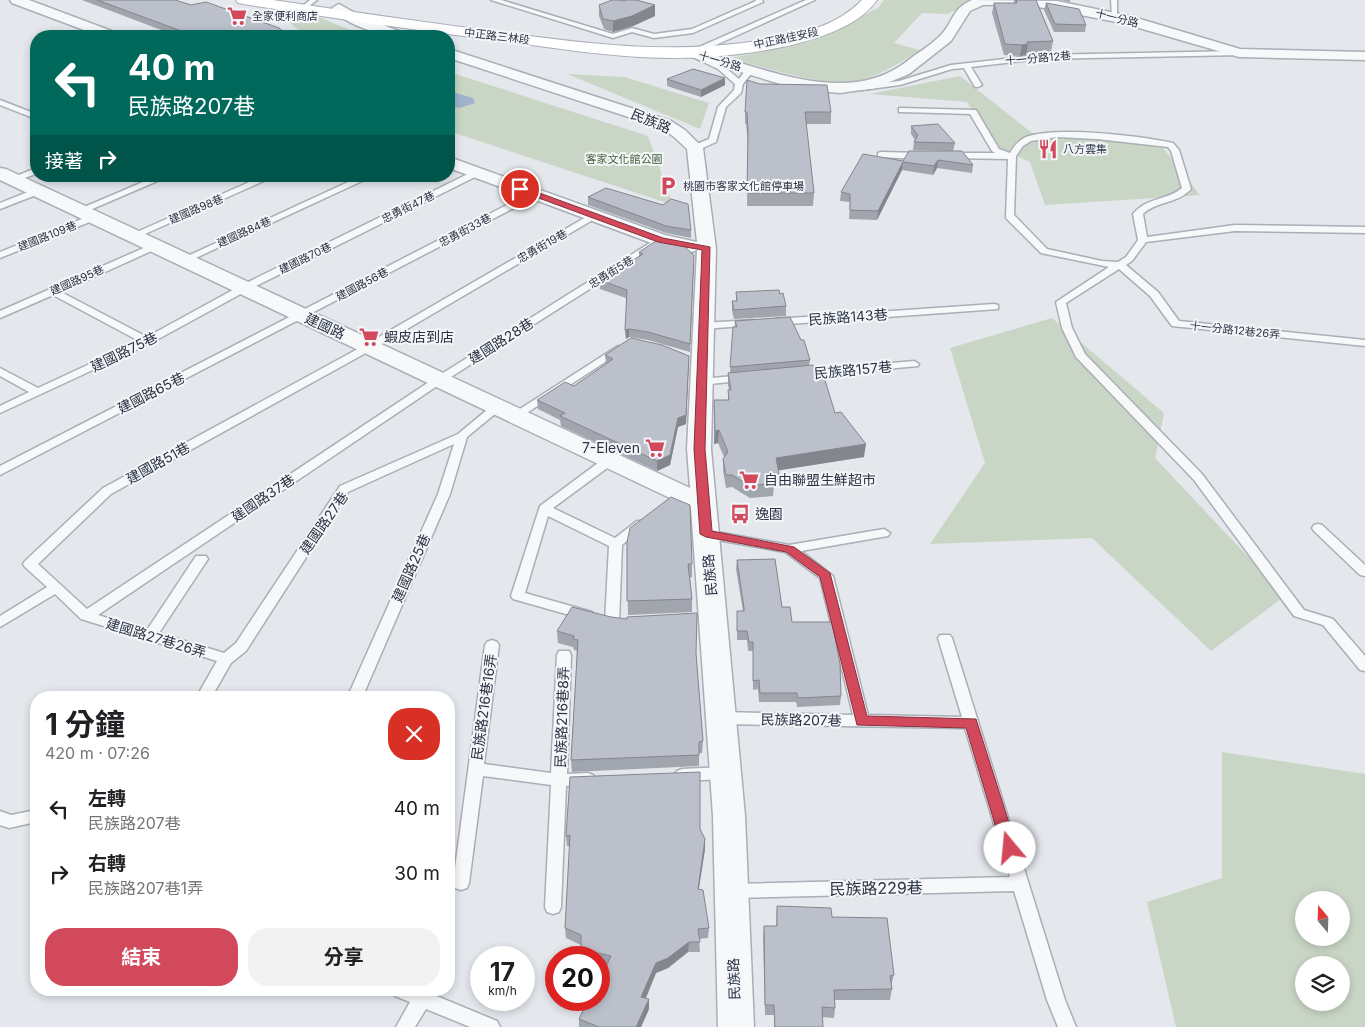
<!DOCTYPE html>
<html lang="zh-TW">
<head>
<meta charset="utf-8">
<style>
	:root { --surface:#fff; --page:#f2f2f2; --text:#202124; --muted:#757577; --accent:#d1495b }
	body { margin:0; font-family:Inter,"Noto Sans TC",sans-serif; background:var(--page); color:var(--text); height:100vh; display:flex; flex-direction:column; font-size:19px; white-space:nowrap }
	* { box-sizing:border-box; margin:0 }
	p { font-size:16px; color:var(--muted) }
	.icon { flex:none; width:28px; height:28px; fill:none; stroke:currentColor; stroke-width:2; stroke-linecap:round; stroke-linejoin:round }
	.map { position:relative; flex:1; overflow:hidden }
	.drawer { position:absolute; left:30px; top:691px; width:425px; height:305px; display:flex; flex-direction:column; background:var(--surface); border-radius:20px; box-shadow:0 2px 8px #0003 }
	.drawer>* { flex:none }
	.guide { position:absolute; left:30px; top:30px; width:425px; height:152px; border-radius:20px; box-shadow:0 2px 8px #0003; background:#00695c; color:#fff; overflow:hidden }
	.needle { width:32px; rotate:341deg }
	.tools { position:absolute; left:1295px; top:891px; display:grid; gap:10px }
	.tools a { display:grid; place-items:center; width:55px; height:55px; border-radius:50%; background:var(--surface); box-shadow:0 2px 8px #0003; font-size:25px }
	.speed { position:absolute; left:470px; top:946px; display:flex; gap:10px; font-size:25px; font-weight:700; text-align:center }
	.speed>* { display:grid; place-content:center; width:65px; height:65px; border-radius:50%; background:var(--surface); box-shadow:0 2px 8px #0003; line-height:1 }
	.speed small { font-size:12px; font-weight:400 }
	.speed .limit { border:8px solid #d22; background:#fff; color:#111 }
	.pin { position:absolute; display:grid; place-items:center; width:42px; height:42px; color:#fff; margin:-21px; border:2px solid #fff; border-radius:50%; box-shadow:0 1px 5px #0007 }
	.me { position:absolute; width:55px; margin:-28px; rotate:343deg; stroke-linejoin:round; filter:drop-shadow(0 0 4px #0008) }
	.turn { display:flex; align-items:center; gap:18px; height:105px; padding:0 15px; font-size:22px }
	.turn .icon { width:65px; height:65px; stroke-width:2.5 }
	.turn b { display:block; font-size:35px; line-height:42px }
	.then { display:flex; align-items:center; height:48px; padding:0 15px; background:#0003; gap:10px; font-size:19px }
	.round { display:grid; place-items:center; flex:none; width:52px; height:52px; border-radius:20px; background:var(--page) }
	.head { display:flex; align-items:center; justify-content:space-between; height:85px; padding:0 15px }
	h1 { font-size:30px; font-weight:700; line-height:38px }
	.action { display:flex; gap:10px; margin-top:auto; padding:10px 15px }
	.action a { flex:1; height:58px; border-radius:20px; background:var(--accent); color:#fff; font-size:20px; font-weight:700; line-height:58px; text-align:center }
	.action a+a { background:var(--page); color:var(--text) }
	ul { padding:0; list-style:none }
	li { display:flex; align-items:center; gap:15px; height:65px; padding:0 15px }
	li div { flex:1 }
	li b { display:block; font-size:19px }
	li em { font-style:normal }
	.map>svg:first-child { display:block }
	.green { fill:#c9d6c5; fill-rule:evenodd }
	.water { fill:#9fb4cc }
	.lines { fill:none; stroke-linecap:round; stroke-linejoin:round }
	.service-casing { stroke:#a9aeb7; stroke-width:3 }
	.minor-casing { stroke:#a9aeb7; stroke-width:3 }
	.secondary-casing { stroke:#a9aeb7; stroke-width:2 }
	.service { fill:#f7f8fa; fill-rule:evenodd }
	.minor { fill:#f7f8fa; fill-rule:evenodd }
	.secondary { fill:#fff; fill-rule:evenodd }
	.wall { fill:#a1a5ae }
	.shaded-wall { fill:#83868d }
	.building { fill:#bbc0ca; stroke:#83868d }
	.route { fill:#d1495b; stroke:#882f3b }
	.labels { text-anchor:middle; stroke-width:4; stroke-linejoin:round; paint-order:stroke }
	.far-poi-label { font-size:11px; fill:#2b3445; stroke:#f4f6f9; text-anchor:start }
	.far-street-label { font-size:11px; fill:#2b3445; stroke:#f4f6f9 }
	.far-park-label { font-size:11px; fill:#3f6138; stroke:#f4f6f9 }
	.street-label { font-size:14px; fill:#2b3445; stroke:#f4f6f9 }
	.poi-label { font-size:14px; fill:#2b3445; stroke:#f4f6f9; text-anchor:start }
	.near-street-label { font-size:16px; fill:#2b3445; stroke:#f4f6f9 }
</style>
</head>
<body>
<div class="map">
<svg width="1365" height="1027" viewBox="0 0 1365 1027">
	<rect width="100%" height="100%" fill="#e4e7ec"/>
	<g class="green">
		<path d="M884,0h91l-27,14 -26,-1 -28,30 26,7c-19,12 -41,27 -65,31 -33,6 -91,-14 -124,-23l81,-17 66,-33z"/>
		<path d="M283,12l38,6 44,18h-58l-29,-22z"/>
		<path d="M449,72l199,64 25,69 -224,-74z"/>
		<path d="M567,74l57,3 85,26 -9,26z"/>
		<path d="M960,76l76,60 30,-2 97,14 37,47 -155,10 -15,-43 -33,-15 -30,-45 -97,-8z"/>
		<path d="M1052,318l112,95 -9,45 130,138 -74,55 -119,-113 -162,6 55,-81 -35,-115z"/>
		<path d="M1222,752l143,22v253h-189l-29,-125 75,-24zM1304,900h37v38h-37zM1304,965h37v37h-37z"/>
	</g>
	<path class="water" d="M449,91l24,7 2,5 -15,5 -11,-2z"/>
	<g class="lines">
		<defs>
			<g id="service">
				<path d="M310,0h7l-13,10h-4v-2z"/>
				<path d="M491,0h10l112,34 19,-6 22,6 38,-5 64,-28 -1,-1h7l1,2 -70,31 -39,5 -22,-6 -19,6z"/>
				<path d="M806,0h9l-119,54c16,1 31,15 43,25l8,-11 7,2 -11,14 -2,9 -15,14 -10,35 -18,8h-6v-4l17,-7 9,-32 16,-17 1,-6 -17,-15 -23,-11v-3h-5v-4z"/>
				<path d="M1111,0h6v18l-5,-1z"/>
				<path d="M1239,51h3v4l-202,4 -69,8 11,18 -4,2h-3l-11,-19 -12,1 -52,16 -38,5 -4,-2 4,-2 37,-5 52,-16 89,-10z"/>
				<path d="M0,100l36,14v5l-36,-14z"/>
				<path d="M899,108l77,2 23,39 11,4c4,-7 9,-13 16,-16 31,-11 114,-1 147,6l6,7 12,39c-13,15 -35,12 -48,25l4,23 88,-12 130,2v6l-130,-2 -89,11 -14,19 -6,4 32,27 21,29 186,19v6l-193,-20 -22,-30 -31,-27 -53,34 6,25 13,26 117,120 102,136 29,9 32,37v15l-5,-1 -37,-45 -29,-9 -100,-136 -118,-123 -14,-29 -6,-26 53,-35 -68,-14 -35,-35 2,-59 -60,-1 -1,-2 4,-3h44l-3,-2 -22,-37 -68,-2h-3zM1057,137l40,2 71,8 3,4 11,37c-16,13 -35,9 -49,26l5,26 -12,17 -8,5 -16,-1 -55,-12 -33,-34 2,-59 7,-10 8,-5z"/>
				<path d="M881,152l40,1 4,3 -4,3 -43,-2v-4z"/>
				<path d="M36,168v6l-23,8 -4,-3z"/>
				<path d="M478,169l3,1v4l-233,116 -97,53 -151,70v-7l29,-14 -29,-16v-8l38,20 101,-47 -86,-46 -53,23v-7l155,-68 3,1v4l-97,44 86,45 93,-51z"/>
				<path d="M157,176h12l-86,37 -3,1 -5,-3z"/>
				<path d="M263,176h12l-139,62h-6l-2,-2z"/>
				<path d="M361,176h12l-186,86h-6l-2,-2z"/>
				<path d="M38,188l4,3 -1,2 -41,16v-6z"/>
				<path d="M534,191l4,3 -1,2 -537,279v-9z"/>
				<path d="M593,213l3,1v4l-223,131 -262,145 -73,70 49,45 348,-231 215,-135h6v4l-213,135 -345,233 49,15 49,-74h10l2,3 -49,74 65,20 12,-10 104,-157 118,-52 35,-29h8l2,2 -2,2 -34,28 -17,57 -88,204h-15l91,-204 16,-50 -106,48 -102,159 -15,12 -20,35h-15l21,-37 -136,-42 -26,-25 -55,33v-11l47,-29 -22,-20 -2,-3 2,-3 78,-73 262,-143z"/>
				<path d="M94,214l5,3 -2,2 -97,39v-6z"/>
				<path d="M994,304l4,1v4l-223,16 -5,-3 5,-3z"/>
				<path d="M753,320l5,3 -1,2 -54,4 -5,-3 5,-3z"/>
				<path d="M618,346l5,3 -1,2 -103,67 -4,1 -6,-3z"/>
				<path d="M914,361l5,3 -1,2 -119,11 -5,-3 5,-3z"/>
				<path d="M744,375l4,1 1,2 -1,2 -47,5 -5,-3 5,-3z"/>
				<path d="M610,456l4,1 2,3 -2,3 -61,45 62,30 22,-17h8l2,3 -25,21 -3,77 -2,3h-10l-2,-3 4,-76 -61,-30 -23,77 67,19 2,3 -2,3 -5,2 -74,-21 -2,-3 29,-90 66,-49z"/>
				<path d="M1318,524l4,1 43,40v11l-5,-1 -46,-44 -2,-3 2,-3z"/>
				<path d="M884,529l6,4 -2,3 -87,15 32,25 35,139 94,2 -24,-79 2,-3h10l2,3 113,362 11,27h-18l-11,-27 -33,-109 -282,7 -6,-2 -2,-5 2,-5 6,-2 278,-7 -45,-149 -244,-4 -5,-2 -2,-4 2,-4 5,-2 132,3 -33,-137 -35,-26 -79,-14 -5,-1 -1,-3 1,-3 5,-1 83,15z"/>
				<path d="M492,640l5,2 2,3 -15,119 67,9 6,-118 2,-4h10l2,4 -4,119 21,-1 5,2 3,4 -3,4 -27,3 -5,121 -2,5 -6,2 -6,-2 -2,-5 6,-122 -68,-9 -14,107 -2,5 -6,2 -6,-2 -2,-5 32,-238 2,-3z"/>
				<path d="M725,767l5,2 3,4 -3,4 -5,2 -43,2 -5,-2 -3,-4 3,-4 5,-2z"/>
				<path d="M36,810v12l-27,6 -9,-3v-14l11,4z"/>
				<path d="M392,990h30l75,31 3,6h-30l-44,-18 -11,18h-19l14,-25 -15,-6z"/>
			</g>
			<g id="minor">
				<path d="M10,0h19l88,33 2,3h-19l-88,-33z"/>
				<path d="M972,0l85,1 73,15 110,33 125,3v8l-126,-3 -117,-34 -99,-19 -40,1 -13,6 -19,30 -42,33 -34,14 -35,5 -43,-4 -109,-33 -2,-3 2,-3 5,-1c65,16 152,60 213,13 11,-9 24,-16 34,-26 14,-14 11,-27 32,-36z"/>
				<path d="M339,4l23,13 42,16 2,3c-22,1 -60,-10 -74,-28z"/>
				<path d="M449,49l222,72 14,9 18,18 13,101 -5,200 34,367 9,211h-36l-5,-211 -22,-308 -691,-328v-12l6,1 684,319 -3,-39 10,-199 -5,2 -38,-8 -205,-76v-11l216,78 32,7 -10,-93 -14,-13 -14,-9 -210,-69z"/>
			</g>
			<path id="secondary" d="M236,0h37c67,10 135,20 203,29 102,13 191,28 294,10 33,-5 68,-14 92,-39h15c-33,48 -151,58 -205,58 -55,0 -109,-9 -162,-16 -89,-11 -178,-24 -267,-38l-5,-1z"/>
		</defs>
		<use href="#service" class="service-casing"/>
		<use href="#minor" class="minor-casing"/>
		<use href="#secondary" class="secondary-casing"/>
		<use href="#service" class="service"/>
		<use href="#minor" class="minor"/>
		<use href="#secondary" class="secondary"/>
	</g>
	<g class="wall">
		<path d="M82,0h93l114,36h-112z"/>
		<path d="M1014,0h22l17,41 -2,11 -25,1v2l-6,1 -16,-1 -12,-42 2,-10h20z"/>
		<path d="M1061,0h9v2z"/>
		<path d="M623,1l32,4v11l-22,10 -20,6 -9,-3 -5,-13v-11z"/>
		<path d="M1046,3l40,22 -1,7h-31l-10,-22z"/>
		<path d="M667,79l58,6 -24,12 -34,-11z"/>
		<path d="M745,112h86v12h-25l8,69 -1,13h-66l1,-63 -2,-19h-1z"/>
		<path d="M911,126l44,17 -2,8 -40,-1 1,-8 1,-2 -4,-6z"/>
		<path d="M909,151l64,14 -1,8 -35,-5 -4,7 -31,-5 -25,50 -28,-1 1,-17 -10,-1 1,-9 62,-31z"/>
		<path d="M588,197l103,33v8l-25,-5 -78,-28z"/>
		<path d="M687,245v4l7,14 -4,89 -42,-12 -19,-3 -3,2v-41l-26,-9v-9l39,-23v-5z"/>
		<path d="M736,292l44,2 6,12v10l-52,3 -2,-8v-10h4z"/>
		<path d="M735,321l75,39 -1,5 26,48 29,44 -86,13 1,4 -1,13 -4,-1 -1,10 -23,2 -18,-11 -6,1 -3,-17v-12l1,-2 -6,-14 -4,1v-44h14v-10h1l-1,-5v-12l2,-1z"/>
		<path d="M605,355l84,1 -3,68 -8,3 -8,38 -13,6 -96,-45 -1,-6 -22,-11 -1,-9 37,-14 32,-22z"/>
		<path d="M627,542l65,22v13l-2,1 2,21v13l-64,3z"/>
		<path d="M737,560l45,47 59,89 -1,9 -43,2 -1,-5h-37l-1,-13 -5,1v-39h-5l-1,-11h-10v-29h6l-7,-42z"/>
		<path d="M557,631l139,25 7,85 -1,12h-3v13l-127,6 -1,-12 6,-109 -3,-1 -1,-3 -15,-4z"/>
		<path d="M700,829l5,10v10l-6,40 10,39 -1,10 -9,1 1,13h-12l-20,16 -12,5 -10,25 3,1v10l-8,18h-62v-8l28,-54 -8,-2v-5h-17l-1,-13 -15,-7 -1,-10 5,-82h-3l-1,-10z"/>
		<path d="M777,906l55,11 62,58 -3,11 1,3 -2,11h-55v8l-1,10 -12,-1 1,10h-49v-12h-9l-2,-78 1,-11h12z"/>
	</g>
	<g class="shaded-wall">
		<path d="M655,5v11l-22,10 -20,6v-11z"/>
		<path d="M1028,44l-2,11 -6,1 2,-11z"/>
		<path d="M725,78v7l-24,12v-7z"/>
		<path d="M938,160l-1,8 -4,7 1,-9z"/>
		<path d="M903,162l-1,8 -25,50 1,-9z"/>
		<path d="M629,329v8l-3,2 -1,-9z"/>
		<path d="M689,356l-3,68 -8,3 -8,38 -13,6v-10z"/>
		<path d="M719,430l-1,13 -4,1 1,-13z"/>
		<path d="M866,444l-2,13 -89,14 1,-13z"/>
		<path d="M705,839v10l-8,50 1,-10z"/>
		<path d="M689,942l-1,10 -20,16 -12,5 -14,34 -1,-10 15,-34z"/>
		<path d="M649,999v10l-8,18h-5z"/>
	</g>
	<g class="building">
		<path d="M97,0h78l16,5 15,-3 73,26 10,8h-94z"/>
		<path d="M612,0h7l4,1 3,-1h10l19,5 -23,11 -19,5 -10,-2 -4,-14z"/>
		<path d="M1016,0h20l17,41 -26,1 1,2 -6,1 -17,-1 -11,-41h23z"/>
		<path d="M1046,3l33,6 7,16 -31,-1z"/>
		<path d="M693,69l32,9 -24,12 -34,-11z"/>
		<path d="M747,80l13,4 67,1 4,27h-26l9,81h-67l1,-62 -1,-19h-2z"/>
		<path d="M938,124l17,19 -41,-1 4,-7 -7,-9z"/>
		<path d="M909,151h53l11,14 -35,-5 -4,6 -31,-4 -25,49 -28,-1v-16l-9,-2 22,-38 40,7z"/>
		<path d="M606,188l57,17 8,-6 17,5 3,26 -25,-4 -78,-29z"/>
		<path d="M659,239l28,6 -1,3 8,7 -4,89 -42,-12 -19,-3 -4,1 2,-40 -27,-10 43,-26 -4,-2z"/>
		<path d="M779,290l1,4 3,-1 3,13 -52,4 -2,-9h5l-1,-9z"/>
		<path d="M790,317l11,23h3l6,20 -80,7 3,-40h4l-2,-6z"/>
		<path d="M631,338l31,7 27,11 -3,59 -8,3 -8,37 -13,6 -97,-45 5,-3 -28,-13 28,-18 9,4 39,-27 -8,-4z"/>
		<path d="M813,365l3,13 8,-1 11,36 6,-1 25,32 -90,14 3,16 -11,-2 6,11 -24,3 -18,-11h-6l-3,-16 5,-7 -9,-22 -4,1 -1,-31h15l-1,-10h3l-3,-17z"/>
		<path d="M671,497l19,8 2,59h-4l4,35 -65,2v-59l3,-14z"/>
		<path d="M775,559l7,48h8l2,15h40l8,42 1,32 -43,2 -1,-5h-37l-1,-13 -6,1v-39h-4l-2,-11h-10v-20h7v-3l-7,-48z"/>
		<path d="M572,607l39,10 16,2v-2l70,-4 -1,40 7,88 -4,1v13l-128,5 7,-120 -5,-1 1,-3 -17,-5z"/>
		<path d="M700,772v57l5,10 -7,50 5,1 6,38 -11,1 2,13h-11l-21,16 -12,5 -15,34 8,2 -13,28h-37l-20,-8 9,-19h11v-20l12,-24 -30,-7v-14l-16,-7 5,-93 -4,1 4,-59z"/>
		<path d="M777,906l54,2 1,9 55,1 7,57 -4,1 2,13 -58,1 1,18 -13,-1 1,20h-48l-1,-22h-9l-1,-79h13z"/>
	</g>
	<path class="route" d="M517,187h6l140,51 47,9 -5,202 7,82 82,16 36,26 37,143 109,3 41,129 -2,5 -5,1 -6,-1 -2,-5 -36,-120 -109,-3 -37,-148 -34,-25 -80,-15 -6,-3 -6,-85 8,-199 -44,-8 -141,-52z"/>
	<defs>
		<symbol id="supermarket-bare" viewBox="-9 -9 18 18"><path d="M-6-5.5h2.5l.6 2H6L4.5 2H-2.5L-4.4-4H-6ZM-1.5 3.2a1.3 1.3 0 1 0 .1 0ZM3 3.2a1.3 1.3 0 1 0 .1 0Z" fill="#d1495b" stroke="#f4f6f9" stroke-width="2.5" paint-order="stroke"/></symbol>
		<symbol id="restaurant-bare" viewBox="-9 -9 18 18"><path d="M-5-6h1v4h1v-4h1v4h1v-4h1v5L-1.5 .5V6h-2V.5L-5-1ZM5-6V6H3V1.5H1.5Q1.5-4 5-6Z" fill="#d1495b" stroke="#f4f6f9" stroke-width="2.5" paint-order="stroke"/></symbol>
		<symbol id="parking-bare" viewBox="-9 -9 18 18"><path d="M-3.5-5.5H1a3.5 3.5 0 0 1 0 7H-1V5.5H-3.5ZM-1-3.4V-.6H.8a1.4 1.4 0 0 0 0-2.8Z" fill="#d1495b" stroke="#f4f6f9" stroke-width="2.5" paint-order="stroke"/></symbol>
		<symbol id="bus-bare" viewBox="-9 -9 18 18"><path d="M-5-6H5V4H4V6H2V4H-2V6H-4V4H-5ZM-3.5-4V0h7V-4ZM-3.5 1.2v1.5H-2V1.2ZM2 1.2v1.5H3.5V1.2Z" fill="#d1495b" stroke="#f4f6f9" stroke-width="2.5" paint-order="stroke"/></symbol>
	</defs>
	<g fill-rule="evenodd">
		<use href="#supermarket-bare" x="223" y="2" width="28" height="28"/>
		<use href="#restaurant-bare" x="1034" y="135" width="28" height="28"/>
		<use href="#parking-bare" x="654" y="172" width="28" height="28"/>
		<use href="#supermarket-bare" x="355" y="323" width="28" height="28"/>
		<use href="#supermarket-bare" x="641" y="434" width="28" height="28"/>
		<use href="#supermarket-bare" x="735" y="466" width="28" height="28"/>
		<use href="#bus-bare" x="726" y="500" width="28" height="28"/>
	</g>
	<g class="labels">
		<g class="far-poi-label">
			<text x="252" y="20">全家便利商店</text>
			<text x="1063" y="153">八方雲集</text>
			<text x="683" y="190">桃園市客家文化館停車場</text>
		</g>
		<g class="far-street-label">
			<text transform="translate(1117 18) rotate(14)" y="4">十一分路</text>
			<text transform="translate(497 36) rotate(7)" y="4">中正路三林段</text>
			<text transform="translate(786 38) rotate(-12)" y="4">中正路佳安段</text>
			<text transform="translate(1038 58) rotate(-5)" y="4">十一分路12巷</text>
			<text transform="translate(720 61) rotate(16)" y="4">十一分路</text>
			<text transform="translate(408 207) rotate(-26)" y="4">忠勇街47巷</text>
			<text transform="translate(196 209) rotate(-23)" y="4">建國路98巷</text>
			<text transform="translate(465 230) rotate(-28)" y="4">忠勇街33巷</text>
			<text transform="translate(244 232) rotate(-24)" y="4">建國路84巷</text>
			<text transform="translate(47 236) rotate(-22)" y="4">建國路109巷</text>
			<text transform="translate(542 246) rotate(-30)" y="4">忠勇街19巷</text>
			<text transform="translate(305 258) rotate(-26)" y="4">建國路70巷</text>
			<text transform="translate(611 272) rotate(-32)" y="4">忠勇街5巷</text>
			<text transform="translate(77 280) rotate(-24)" y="4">建國路95巷</text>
			<text transform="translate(362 284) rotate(-28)" y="4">建國路56巷</text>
			<text transform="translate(1235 330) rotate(6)" y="4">十一分路12巷26弄</text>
		</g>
		<g class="far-park-label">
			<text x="624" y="163">客家文化館公園</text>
		</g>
		<g class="street-label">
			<text transform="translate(651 121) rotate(23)" y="5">民族路</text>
			<text transform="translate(848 317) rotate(-4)" y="5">民族路143巷</text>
			<text transform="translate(325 326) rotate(25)" y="5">建國路</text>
			<text transform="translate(501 341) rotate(-32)" y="5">建國路28巷</text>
			<text transform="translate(124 352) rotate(-26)" y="5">建國路75巷</text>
			<text transform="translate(853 370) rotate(-5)" y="5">民族路157巷</text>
			<text transform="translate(151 393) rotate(-27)" y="5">建國路65巷</text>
			<text transform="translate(158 463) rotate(-29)" y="5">建國路51巷</text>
			<text transform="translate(263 498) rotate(-34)" y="5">建國路37巷</text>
			<text transform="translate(324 523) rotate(-55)" y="5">建國路27巷</text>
			<text transform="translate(411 568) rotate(-66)" y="5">建國路25巷</text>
			<text transform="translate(710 575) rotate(-95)" y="5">民族路</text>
			<text transform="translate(156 638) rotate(17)" y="5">建國路27巷26弄</text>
			<text transform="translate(484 707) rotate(-82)" y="5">民族路216巷16弄</text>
			<text transform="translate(562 717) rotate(-88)" y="5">民族路216巷8弄</text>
			<text transform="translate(801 720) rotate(1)" y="5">民族路207巷</text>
			<text transform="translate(734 979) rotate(-92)" y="5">民族路</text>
		</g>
		<g class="poi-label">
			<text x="384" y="342">蝦皮店到店</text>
			<text x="640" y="453" text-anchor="end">7-Eleven</text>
			<text x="764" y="485">自由聯盟生鮮超市</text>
			<text x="755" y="519">逸園</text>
		</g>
		<g class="near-street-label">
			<text transform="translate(876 888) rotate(-1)" y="6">民族路229巷</text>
		</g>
	</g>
</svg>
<div class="tools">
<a><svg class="needle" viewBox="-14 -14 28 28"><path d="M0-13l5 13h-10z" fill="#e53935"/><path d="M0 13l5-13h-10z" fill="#757577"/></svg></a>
<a><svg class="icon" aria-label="layers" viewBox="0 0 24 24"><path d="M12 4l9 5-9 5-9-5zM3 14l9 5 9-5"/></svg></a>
</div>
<div class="speed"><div>17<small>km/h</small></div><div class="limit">20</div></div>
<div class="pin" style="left:520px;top:189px;background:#d93025"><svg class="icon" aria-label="arrive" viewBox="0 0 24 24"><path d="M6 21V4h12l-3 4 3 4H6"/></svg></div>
<svg class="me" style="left:1010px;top:848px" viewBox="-20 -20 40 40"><circle r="19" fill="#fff"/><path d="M0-13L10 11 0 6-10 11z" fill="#d1495b"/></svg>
<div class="guide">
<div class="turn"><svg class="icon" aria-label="left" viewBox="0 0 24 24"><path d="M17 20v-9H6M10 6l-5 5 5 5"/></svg><div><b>40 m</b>民族路207巷</div></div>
<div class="then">接著<svg class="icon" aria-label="right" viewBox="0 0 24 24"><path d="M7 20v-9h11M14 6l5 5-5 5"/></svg></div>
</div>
<section class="drawer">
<div class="head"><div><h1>1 分鐘</h1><p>420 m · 07:26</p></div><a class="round" style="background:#d93025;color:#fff"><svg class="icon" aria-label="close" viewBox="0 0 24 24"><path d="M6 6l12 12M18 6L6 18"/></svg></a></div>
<ul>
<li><svg class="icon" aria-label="left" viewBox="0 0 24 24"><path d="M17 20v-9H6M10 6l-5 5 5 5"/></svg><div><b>左轉</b><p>民族路207巷</p></div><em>40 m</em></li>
<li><svg class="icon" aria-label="right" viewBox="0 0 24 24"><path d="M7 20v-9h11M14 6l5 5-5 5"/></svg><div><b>右轉</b><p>民族路207巷1弄</p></div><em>30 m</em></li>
</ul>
<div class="action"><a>結束</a><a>分享</a></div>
</section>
</div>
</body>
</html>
